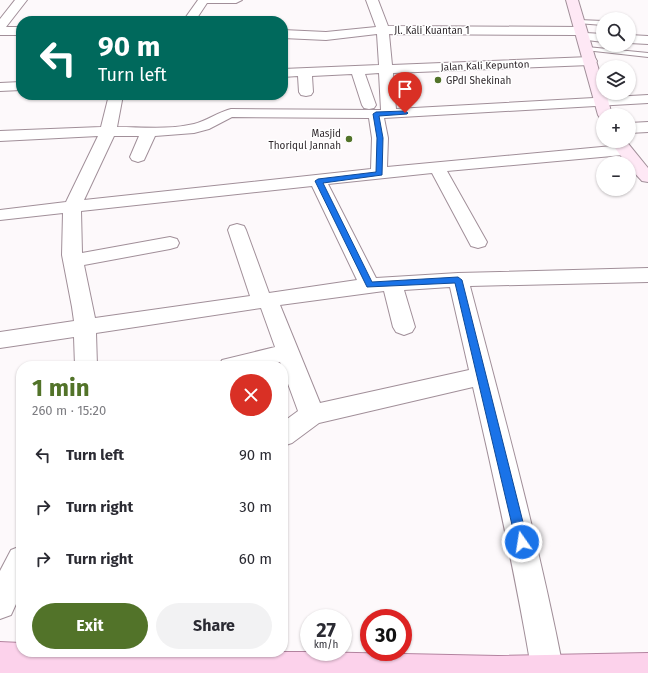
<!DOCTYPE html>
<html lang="en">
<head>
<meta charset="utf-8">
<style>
	:root { --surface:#fff; --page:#f2f2f3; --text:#2b2b33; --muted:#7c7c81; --accent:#527329 }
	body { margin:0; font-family:"Fira Sans",sans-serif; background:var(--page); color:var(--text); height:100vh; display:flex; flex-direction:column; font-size:15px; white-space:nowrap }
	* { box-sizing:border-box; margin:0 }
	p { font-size:13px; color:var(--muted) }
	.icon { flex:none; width:22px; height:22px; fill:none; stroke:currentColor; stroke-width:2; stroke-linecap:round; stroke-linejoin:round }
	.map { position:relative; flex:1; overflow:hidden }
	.details { position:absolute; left:16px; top:361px; width:272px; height:296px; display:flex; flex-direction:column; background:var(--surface); border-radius:16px; box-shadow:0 1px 3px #0004 }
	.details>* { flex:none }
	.top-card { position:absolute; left:16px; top:16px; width:272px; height:84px; border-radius:16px; box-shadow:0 1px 3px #0004; background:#00695c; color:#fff; overflow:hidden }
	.buttons { position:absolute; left:596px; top:12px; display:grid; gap:8px }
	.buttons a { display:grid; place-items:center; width:40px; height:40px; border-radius:50%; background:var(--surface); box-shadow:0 1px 3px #0004; font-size:20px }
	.speed { position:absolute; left:300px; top:609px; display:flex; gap:8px; font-size:20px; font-weight:700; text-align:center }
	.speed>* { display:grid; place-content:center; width:52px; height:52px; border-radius:50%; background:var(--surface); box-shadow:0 1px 3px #0004; line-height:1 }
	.speed small { font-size:10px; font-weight:400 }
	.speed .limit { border:6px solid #d22; background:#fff; color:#111 }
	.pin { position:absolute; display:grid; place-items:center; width:34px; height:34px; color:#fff; margin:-41px -17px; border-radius:50% 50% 50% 0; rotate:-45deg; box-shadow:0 0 4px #0007 }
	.pin .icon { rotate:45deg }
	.me { position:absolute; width:44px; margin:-22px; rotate:347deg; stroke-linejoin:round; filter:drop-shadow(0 0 3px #0008) }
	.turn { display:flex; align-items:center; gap:14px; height:84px; padding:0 16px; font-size:18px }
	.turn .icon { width:52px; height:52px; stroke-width:2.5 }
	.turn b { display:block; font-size:28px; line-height:34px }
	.round { display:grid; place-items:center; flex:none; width:42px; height:42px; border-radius:21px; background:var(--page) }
	.head { display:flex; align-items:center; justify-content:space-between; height:68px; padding:0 16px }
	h1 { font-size:24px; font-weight:700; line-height:30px; color:var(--accent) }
	.cta { display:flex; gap:8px; margin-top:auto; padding:8px 16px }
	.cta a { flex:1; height:46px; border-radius:24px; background:var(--accent); color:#fff; font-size:16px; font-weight:700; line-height:46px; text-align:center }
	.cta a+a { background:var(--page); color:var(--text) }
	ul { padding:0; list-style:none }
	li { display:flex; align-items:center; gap:12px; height:52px; padding:0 16px }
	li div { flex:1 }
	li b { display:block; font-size:15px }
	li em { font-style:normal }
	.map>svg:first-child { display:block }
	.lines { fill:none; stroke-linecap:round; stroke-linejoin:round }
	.service-casing { stroke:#a18f99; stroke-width:2 }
	.minor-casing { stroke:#a18f99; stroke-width:2 }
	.secondary-casing { stroke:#a18f99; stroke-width:2 }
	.primary-casing { stroke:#b3839f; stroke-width:2 }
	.service { fill:#fff; fill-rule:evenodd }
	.minor { fill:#fff; fill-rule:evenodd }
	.secondary { fill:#fee8f5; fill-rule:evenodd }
	.primary { fill:#fcd2eb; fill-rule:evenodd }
	.route { fill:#1a73e8; stroke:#114b97 }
	.poi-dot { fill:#527329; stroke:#fff; stroke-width:1.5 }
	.labels { text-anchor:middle; stroke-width:3; stroke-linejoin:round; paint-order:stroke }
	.far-street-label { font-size:10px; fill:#2e272b; stroke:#fff }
	.far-poi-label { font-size:10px; fill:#2e272b; stroke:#fff; text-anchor:start }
</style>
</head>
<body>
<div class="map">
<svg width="648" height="673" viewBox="0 0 648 673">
	<rect width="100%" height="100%" fill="#fdf9fb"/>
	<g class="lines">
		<defs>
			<g id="service">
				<path d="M579,20l24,1v4l-26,-2v-2z"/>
				<path d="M587,47l61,6v4l-63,-7 -1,-1z"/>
			</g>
			<g id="minor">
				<path d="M15,0h12l-21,27h15v8h-21v-16z"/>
				<path d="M198,0h44l-6,3h-29l-12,18h-12z"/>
				<path d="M366,0h12l10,26 193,1 4,1 2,3 -1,2 17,1v8l-24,-3 -2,-3 1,-1 -189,-1 3,31 198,-8 5,1 2,3 -2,3 -5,1 -197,8 3,36 252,-14v8l-264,15 4,20 -1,29 236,-22 6,2 2,3 -2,3 -6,2 -176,16 40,71 -2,4 -7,2 -7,-2 -39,-73 -104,11 48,94 82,-5 190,-5v14l-178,4c34,129 69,257 94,387h-32c-16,-96 -37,-191 -59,-286l-154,36 -27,20 -9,3v-24l15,-11 -18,-49 -15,4h-46l3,-6 53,-13 -14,-39 -165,25 1,33h-22l-1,-29 -74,11v-16l74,-11 -2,-14 -10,-52 1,-42 -63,7v-10l66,-8 32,-66 -98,5v-10l101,-4 8,-32h14l-6,32c24,0 52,3 77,-3 13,-3 24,-12 37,-15l150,1 -2,-37 -14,1 11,31 -2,3 -5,1 -5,-1 -2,-3 -10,-31 -40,2 1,16 -2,3 -5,1 -5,-1 -2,-3 -1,-16 -15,1v-8l96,-4 -2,-31 -51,6 -43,-2v-8l43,2 50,-5zM232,117l137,1 3,20 -1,31 -287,31 30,-64h25l-9,21 2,3 6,2 6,-2 11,-24 39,-3 15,-4zM312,186l45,94 -88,13 -23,-63 -2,-4 -7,-2 -7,2 -2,4 22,66 -155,22 -11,-53 86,-16 7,-2 2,-4 -2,-4 -7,-2 -88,16 -1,-42zM450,287l19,83 -149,33 -40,-98 104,-14 9,36 3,5 8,3 8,-3 3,-5 -11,-37z"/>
				<path d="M629,35l19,1v8l-19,-1z"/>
				<path d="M21,82v8l-21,1v-8z"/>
				<path d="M648,122v10l-19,1v-10z"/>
				<path d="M21,546v47l-10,22 -11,4v-48l11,-21z"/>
			</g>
			<g id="secondary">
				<path d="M566,0h12l25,84v9h3l6,22h-9v4l-3,-1 -2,-3z"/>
				<path d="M610,141h16l22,27v14l-6,-1 -13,-14v-4h-3z"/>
			</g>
			<path id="primary" d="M0,642l21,1v9h288l189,4 150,-3v20h-648z"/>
		</defs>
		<use href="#service" class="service-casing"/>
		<use href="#minor" class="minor-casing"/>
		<use href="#secondary" class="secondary-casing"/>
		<use href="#primary" class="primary-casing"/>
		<use href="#service" class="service"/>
		<use href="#minor" class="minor"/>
		<use href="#secondary" class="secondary"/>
		<use href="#primary" class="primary"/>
	</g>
	<path class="route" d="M405,111l3,2 -1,1 -28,2 4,22 -1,37 -59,8 49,99 86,-5 4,3 66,262 -2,4 -4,1 -4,-1 -2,-4 -61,-259 -88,4 -52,-106 3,-2 58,-7 1,-34 -4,-24 3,-2z"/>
	<g class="poi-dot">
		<circle cx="438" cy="80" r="4"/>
		<circle cx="349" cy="139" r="4"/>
	</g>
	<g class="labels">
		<g class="far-street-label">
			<text x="432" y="34">Jl. Kali Kuantan 1</text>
			<text transform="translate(485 65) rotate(-2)" y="4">Jalan Kali Kepunton</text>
		</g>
		<g class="far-poi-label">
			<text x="446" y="84">GPdI Shekinah</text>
			<text x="341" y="137" text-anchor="end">Masjid<tspan x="341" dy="12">Thoriqul Jannah</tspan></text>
		</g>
	</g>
</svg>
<div class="buttons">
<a><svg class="icon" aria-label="search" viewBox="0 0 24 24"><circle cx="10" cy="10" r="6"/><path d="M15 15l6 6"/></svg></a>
<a><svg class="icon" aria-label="layers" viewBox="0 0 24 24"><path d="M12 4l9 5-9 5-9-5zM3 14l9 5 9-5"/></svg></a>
<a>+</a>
<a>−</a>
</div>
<div class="speed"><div>27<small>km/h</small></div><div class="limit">30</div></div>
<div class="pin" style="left:405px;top:113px;background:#d93025"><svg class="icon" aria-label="arrive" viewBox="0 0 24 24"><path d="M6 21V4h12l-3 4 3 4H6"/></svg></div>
<svg class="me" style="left:522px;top:542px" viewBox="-20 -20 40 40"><circle r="17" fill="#1a73e8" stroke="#fff" stroke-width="3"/><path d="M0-11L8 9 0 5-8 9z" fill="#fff"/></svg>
<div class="top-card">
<div class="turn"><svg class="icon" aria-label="left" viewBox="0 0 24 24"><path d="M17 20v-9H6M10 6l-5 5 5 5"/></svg><div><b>90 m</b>Turn left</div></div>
</div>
<section class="details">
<div class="head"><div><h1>1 min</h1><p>260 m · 15:20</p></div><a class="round" style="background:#d93025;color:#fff"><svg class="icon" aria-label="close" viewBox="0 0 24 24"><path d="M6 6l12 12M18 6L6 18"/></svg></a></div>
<ul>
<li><svg class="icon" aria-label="left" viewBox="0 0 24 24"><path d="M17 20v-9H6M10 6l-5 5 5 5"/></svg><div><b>Turn left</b></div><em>90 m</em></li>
<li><svg class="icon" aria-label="right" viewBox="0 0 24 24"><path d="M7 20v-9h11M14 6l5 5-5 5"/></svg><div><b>Turn right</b></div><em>30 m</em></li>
<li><svg class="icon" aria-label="right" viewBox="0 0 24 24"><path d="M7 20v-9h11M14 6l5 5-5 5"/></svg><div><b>Turn right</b></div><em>60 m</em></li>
</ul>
<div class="cta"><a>Exit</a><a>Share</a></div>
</section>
</div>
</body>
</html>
